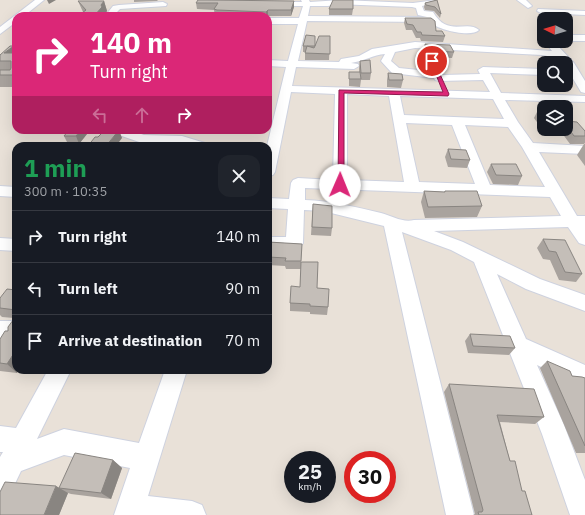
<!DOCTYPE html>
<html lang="en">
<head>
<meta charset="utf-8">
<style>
	:root { --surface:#171b24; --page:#20242c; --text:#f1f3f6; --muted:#9ea1a6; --line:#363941 }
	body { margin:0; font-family:"IBM Plex Sans",sans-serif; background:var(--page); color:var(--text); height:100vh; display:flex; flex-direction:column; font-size:15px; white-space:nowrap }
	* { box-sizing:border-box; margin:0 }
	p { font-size:13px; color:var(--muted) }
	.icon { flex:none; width:22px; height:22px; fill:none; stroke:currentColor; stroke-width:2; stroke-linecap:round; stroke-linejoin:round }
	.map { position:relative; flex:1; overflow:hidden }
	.side { position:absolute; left:12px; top:142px; width:260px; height:232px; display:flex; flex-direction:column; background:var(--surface); border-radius:12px; box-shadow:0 4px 16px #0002 }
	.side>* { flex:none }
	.hud { position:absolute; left:12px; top:12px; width:260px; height:122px; border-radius:12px; box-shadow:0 4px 16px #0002; background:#db2777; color:#fff; overflow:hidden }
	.needle { width:26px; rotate:275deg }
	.tools { position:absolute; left:537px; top:12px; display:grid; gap:8px }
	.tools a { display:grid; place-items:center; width:36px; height:36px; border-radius:8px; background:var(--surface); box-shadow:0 4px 16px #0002; font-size:20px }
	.speed { position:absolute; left:284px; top:451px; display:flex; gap:8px; font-size:20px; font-weight:700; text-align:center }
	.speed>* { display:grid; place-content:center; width:52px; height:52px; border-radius:50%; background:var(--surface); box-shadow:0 4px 16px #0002; line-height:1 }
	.speed small { font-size:10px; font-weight:400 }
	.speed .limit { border:6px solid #d22; background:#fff; color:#111 }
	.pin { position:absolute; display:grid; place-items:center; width:34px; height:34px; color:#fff; margin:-17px; border:2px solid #fff; border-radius:50%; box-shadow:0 1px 4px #0007 }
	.me { position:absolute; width:44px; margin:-22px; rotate:1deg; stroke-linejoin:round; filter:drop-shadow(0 0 3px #0008) }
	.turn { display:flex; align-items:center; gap:14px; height:84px; padding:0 12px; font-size:18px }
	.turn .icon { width:52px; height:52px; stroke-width:2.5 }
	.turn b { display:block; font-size:28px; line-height:34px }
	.lanes { display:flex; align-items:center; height:38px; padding:0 12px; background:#0003; justify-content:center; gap:20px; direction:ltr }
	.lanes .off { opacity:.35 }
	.round { display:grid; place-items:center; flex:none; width:42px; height:42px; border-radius:12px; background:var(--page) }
	.overview { display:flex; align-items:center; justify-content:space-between; height:68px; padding:0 12px }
	h1 { font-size:24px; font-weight:700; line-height:30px; color:#1e9e55 }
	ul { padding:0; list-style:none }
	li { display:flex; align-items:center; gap:12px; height:52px; padding:0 12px; border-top:1px solid var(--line) }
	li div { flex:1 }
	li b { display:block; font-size:15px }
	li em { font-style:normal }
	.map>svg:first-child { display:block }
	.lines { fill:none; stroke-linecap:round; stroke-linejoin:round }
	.minor-casing { stroke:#ced2df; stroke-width:2 }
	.minor { fill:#fff; fill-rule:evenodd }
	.wall { fill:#a9a39e }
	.shaded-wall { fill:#898581 }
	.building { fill:#c4beb8; stroke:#898581 }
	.route { fill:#db2777; stroke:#8e194d }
</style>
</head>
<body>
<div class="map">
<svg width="585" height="515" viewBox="0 0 585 515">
	<rect width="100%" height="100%" fill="#e9e1d8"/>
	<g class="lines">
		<defs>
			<g id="minor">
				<path d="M35,0h9l-20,16h-8v6l-16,12v-7z"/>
				<path d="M301,0h8l1,2 31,-2 72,3 23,-3v3l-14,3 2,5 9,1c15,26 34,7 46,18 -8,8 -41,0 -49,-8l-123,-1 -9,40 41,1 2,-3 18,-3 13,-7 43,-7 137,9 -4,-5 5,-3 3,1 18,19 11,18v12l-4,-1 -15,-25v-4h-3l-5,-5 -16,-3 -127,-7 -20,4 -4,9 8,7 39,4 5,3 37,-1 -2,-4 5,-3 61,2v6l-54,-2 11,20 84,3v6l-80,-2 13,22 15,21 52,3v8l-46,-2 38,64h8v29l-6,-2 -11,-16 -134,4 29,11 77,37 45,16v16l-59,-22 -29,-15 29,65 59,26v22l-48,-22 27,60 21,55v35h-15l-28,-81 -68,-172 -23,-12 -49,-18 72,283h-28l-62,-289 -61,-15 -19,-1 -1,33 -3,4 -6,2h-26v-12h18l2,-28 -20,-1v-10l21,1 2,-16 2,-3 5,-2 35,2 2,-86 -44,-2 -16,80 -2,3 -5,1 -1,-30 19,-79 -18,-1v-6l20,1 10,-37h-30v-6h31l4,-12h-34l-4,-2 4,-2h33zM335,4l77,3 4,1 2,7 9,2 -119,-1 2,-10h18zM385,54l-4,7 11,12 42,5 1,2 4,1 44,-1 7,12 -198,-6 4,-19 58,2 5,-3 -1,-2 -7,-1c13,-2 22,-8 34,-9zM347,94l42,2 15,86 -57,-2zM400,96l93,3 11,20 -100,-4zM406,123l46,2 23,59 -56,-2zM465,125l43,2 14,20 23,40 -55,-2zM305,188l245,9 11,19 -147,4c-11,3 -22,-4 -33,-7 -25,-6 -50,-12 -76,-13z"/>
				<path d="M517,0h9l6,6 -4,2z"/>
				<path d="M163,2l4,2 -1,2 -46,3 -7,7h-8l8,-10 6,-1z"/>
				<path d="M538,9l47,2v4l-44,-2 -4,-2z"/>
				<rect x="566" y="35" width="19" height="6"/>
				<path d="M119,130h11l14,5 38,1 23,7 2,3 -65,-3 -23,-8 -1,-3z"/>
				<path d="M0,186l16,1v10l-16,-1z"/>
				<path d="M0,238l16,1v12l-16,-1z"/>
				<path d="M0,321h16v18l-16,1z"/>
				<path d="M48,370h23l-34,69 27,-10 75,14 26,-73h22l-39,126 44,5 10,4 4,10h-92l16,-47 -66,-13 -43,16 -11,23 -10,4v-41l3,-5h-3v-26l16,2z"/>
			</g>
		</defs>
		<use href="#minor" class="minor-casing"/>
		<use href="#minor" class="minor"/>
	</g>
	<g class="wall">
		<path d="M134,0h24l-1,1 -23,1z"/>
		<path d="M437,0l4,14 -1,4 -6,-7 -9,-1 -1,-3 1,-4z"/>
		<path d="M78,1h26l3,10 -3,4v1h-26l5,-4z"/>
		<path d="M294,1v6l-3,9h-76l-1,-6 -17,-1 -1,-6z"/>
		<path d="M329,9h24l-1,6h-23z"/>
		<path d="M405,18l31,13 9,5 -2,6 -22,-1 -1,-3h-4l-4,-8h-6l-2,-7z"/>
		<path d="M330,36l-1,24h-24v-8h-2v-6h12z"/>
		<path d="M425,44l29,8 -2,6 -27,-1 -2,-7z"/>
		<path d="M16,51v36h-16v-32z"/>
		<path d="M360,61l11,12 -1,7h-9l-1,7 -11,-1v-14h10v-4z"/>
		<path d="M388,73l15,7 -2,8 -14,-1v-7z"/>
		<path d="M538,110h6v19h-2l-8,-11z"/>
		<path d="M566,121l19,10v12l-1,1h-14l-11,-15h7z"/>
		<path d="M87,134l-8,10h-11l-4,-8z"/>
		<path d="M584,144h1v22l-8,-11z"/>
		<path d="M448,149l22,11 -3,8 -19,-1 -3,-10z"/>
		<path d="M491,164l31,12 -4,9 -25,-1 -6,-12z"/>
		<path d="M424,191l20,1 1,-1 37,15 -5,11 -52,1 -4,-16z"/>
		<path d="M313,204l19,24 -1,8 -20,-1z"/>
		<path d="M543,239l39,35 -6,8 -17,-2 -9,-20 -7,-1 -6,-11z"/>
		<path d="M268,242l34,2 -1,18 27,45 -1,8 -17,-1v-2l-20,-1v-8l10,-16 1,-18h-15l-1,-3 -17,-1z"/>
		<path d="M16,290v80h2l-1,3 -17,-2v-32l8,-8 6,-13 -12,-1 -2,-2v-17z"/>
		<path d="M470,334l45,14 -6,7 -41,-2 -3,-12z"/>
		<path d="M547,361l25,15 13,2v75h-9l-36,-85z"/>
		<path d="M449,384l95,33 -9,7 -35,-2 10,39 22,54h-59l2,-1 -31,-122z"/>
		<path d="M113,460l9,8 -11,31 -40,-5 -3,-1 -9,22 -3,-29 3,2z"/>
	</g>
	<g class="shaded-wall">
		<path d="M47,0h9l-7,4z"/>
		<path d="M104,1l3,10 -3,4v1h-10l7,-11z"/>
		<path d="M294,1v6l-3,9v-6z"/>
		<path d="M268,10v6h-2v-4z"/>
		<path d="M14,46l2,5v9l-12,-7z"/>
		<path d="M81,130h4l2,4 -8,10 -3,-8z"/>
		<path d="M119,130l3,8 -6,8h-10z"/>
		<path d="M16,350v20h2l-1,3 -10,-9z"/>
		<path d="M113,460l9,8 -11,31 -10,-6z"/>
		<path d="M56,486l12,7 -9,22h-15z"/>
	</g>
	<g class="building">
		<path d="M198,0h10l86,1 -3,9h-23l-2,2 -49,-2 -3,-1 4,-6h-22z"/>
		<path d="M333,0h20v9h-24z"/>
		<path d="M437,0l4,14 -6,-7 -9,-2 -1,-2z"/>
		<path d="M78,1h26l-3,4 1,2 -8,9h-16l8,-6z"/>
		<path d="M159,13h22l-2,3h-23z"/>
		<path d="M405,18h26l4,3 1,10h6l3,5 -23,-1 -1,-3h-4l-4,-7 -6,-1z"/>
		<path d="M306,35l9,1v10l4,-10h11v18l-25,-1 2,-7 7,2 1,-2h-12z"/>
		<path d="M425,44l25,1 4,7 -27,-1z"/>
		<path d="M10,46h4l-10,7h12v22h-16v-5h10l1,-2v-7h-11v-6z"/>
		<path d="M370,60l1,13h-10l-1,-12z"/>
		<path d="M349,72h11l1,7h-12z"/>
		<path d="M388,73l14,1 1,6h-14z"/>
		<path d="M538,110h6v8z"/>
		<path d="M566,121l11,1 8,9v5h-11l-8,-11z"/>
		<path d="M69,130h12l-5,6h-12z"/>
		<path d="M105,130h14l-13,16h-18l7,-9h3z"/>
		<path d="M448,149l18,1 4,10 -19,-1z"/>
		<path d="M491,164h25l6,12 -26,-1z"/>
		<path d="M424,191l21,1v-1h32l5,15 -54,1z"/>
		<path d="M313,204l19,2v22l-20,-1z"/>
		<path d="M543,239l22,1 17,34 -17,-2 -9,-20 -7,-1z"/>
		<path d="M268,242l34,2 -1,17h-16l1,-3 -18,-1z"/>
		<path d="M301,262h17l-1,26 12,1 -1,18 -18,-1v-2l-20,-1 1,-17 9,1z"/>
		<path d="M7,289l9,1v20l-16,-2v-10z"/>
		<path d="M16,316v34l-9,14 -7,-1v-24l5,-8h3v-4z"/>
		<path d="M470,334l40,2 5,12 -42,-2z"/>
		<path d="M547,361l23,10 2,5 10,1 3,1v68z"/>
		<path d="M449,384l85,5 10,28 -47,-2 13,46h5l7,30h3l7,24h-53l-1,-3h4l1,-2z"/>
		<path d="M75,453l38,7 -12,33 -42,-5z"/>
		<path d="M5,482l51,4 -12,29h-44v-23z"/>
	</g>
	<path class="route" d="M430,60l4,1 15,33 -1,2 -104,-3v92l-4,2 -2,-1 1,-96 104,2z"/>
</svg>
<div class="tools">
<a><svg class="needle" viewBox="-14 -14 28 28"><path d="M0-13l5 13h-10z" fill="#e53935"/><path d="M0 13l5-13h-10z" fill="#9ea1a6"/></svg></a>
<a><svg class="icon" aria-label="search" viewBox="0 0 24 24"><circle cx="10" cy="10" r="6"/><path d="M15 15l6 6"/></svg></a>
<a><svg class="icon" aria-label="layers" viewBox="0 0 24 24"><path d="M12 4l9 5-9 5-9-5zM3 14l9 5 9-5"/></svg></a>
</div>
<div class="speed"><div>25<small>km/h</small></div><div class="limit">30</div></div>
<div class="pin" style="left:432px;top:61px;background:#d93025"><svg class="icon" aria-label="arrive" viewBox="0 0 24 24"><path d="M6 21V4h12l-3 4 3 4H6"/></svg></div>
<svg class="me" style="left:340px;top:185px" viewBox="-20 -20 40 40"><circle r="19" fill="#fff"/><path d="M0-13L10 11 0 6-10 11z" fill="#db2777"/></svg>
<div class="hud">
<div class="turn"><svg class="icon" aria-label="right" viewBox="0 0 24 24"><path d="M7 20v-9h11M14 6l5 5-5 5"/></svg><div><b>140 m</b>Turn right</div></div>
<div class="lanes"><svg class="icon off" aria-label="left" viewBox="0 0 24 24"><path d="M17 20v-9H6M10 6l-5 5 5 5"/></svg><svg class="icon off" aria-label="ahead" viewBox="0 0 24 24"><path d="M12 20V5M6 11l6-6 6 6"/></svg><svg class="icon" aria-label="right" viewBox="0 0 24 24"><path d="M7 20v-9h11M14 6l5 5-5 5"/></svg></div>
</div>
<section class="side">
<div class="overview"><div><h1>1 min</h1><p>300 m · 10:35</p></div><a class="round"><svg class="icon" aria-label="close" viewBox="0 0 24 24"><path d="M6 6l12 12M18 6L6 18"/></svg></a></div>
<ul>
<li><svg class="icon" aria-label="right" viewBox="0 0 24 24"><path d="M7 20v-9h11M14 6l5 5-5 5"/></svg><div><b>Turn right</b></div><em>140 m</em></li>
<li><svg class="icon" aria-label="left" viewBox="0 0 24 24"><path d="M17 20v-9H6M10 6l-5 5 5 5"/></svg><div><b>Turn left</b></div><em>90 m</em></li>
<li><svg class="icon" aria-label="arrive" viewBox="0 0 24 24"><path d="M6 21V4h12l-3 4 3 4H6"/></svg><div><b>Arrive at destination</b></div><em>70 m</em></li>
</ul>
</section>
</div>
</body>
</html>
